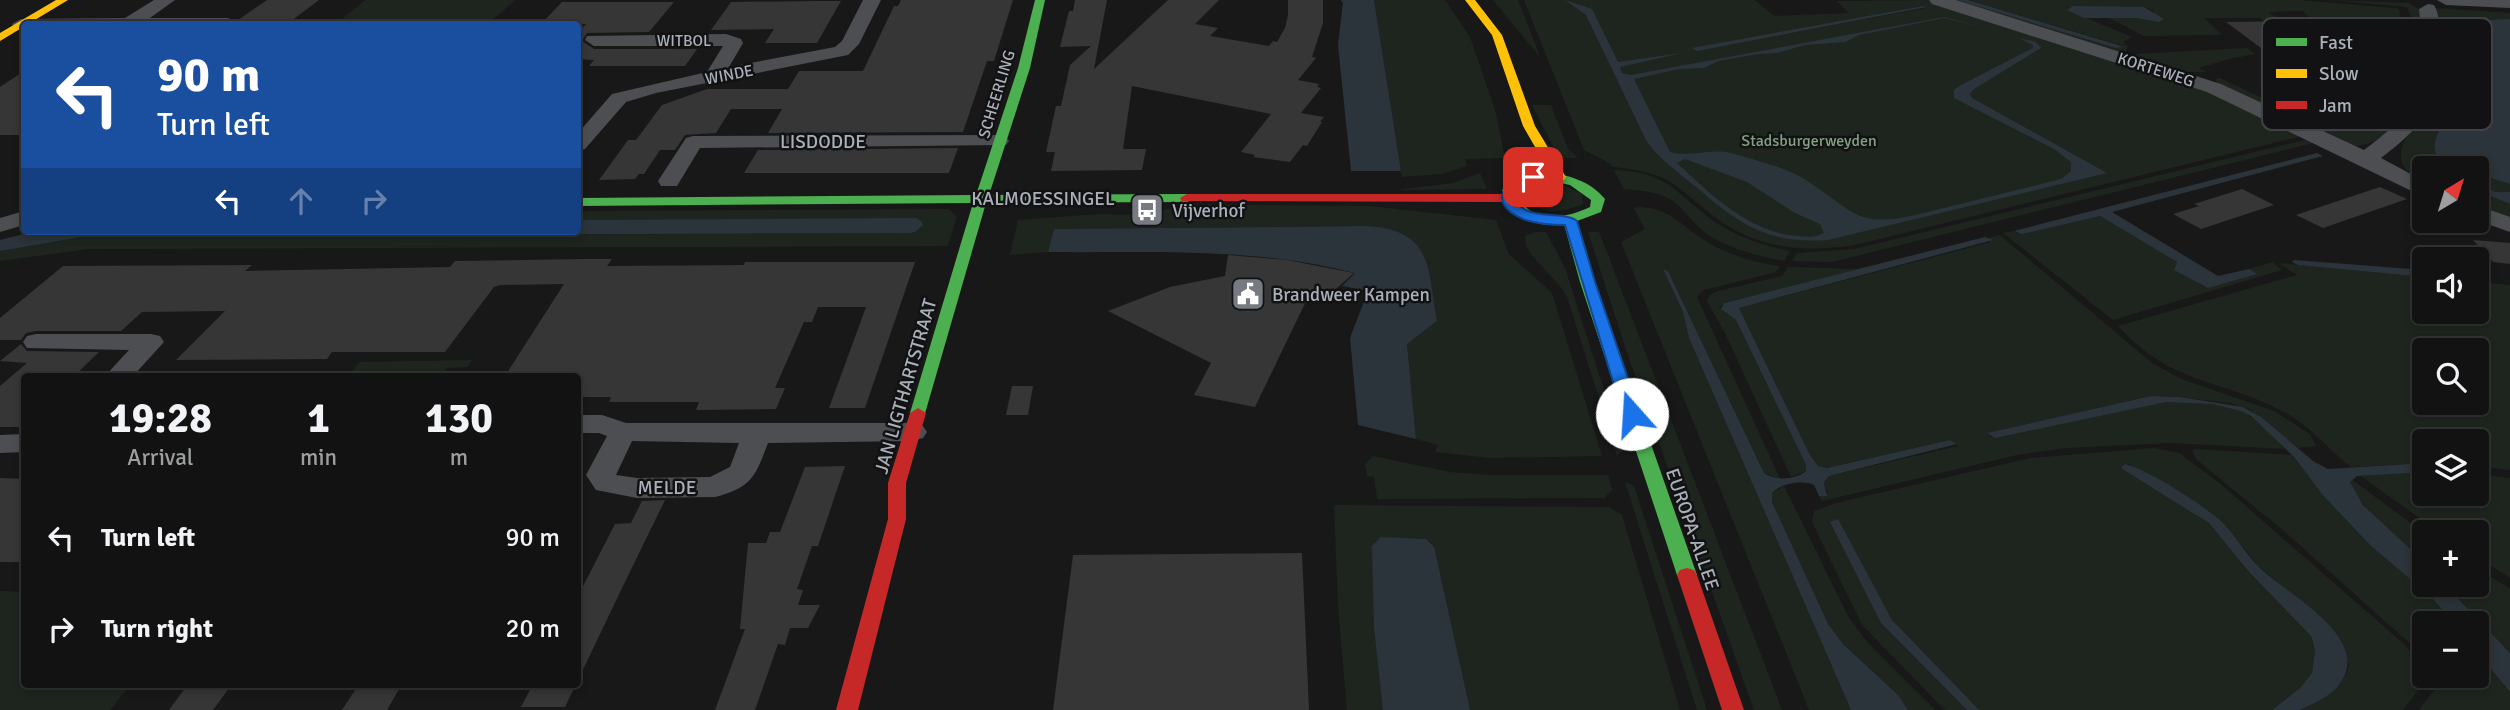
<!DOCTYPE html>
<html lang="en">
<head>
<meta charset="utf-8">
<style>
	:root { --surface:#121212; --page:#1f2020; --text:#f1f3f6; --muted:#9c9e9f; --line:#313232 }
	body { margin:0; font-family:Signika,sans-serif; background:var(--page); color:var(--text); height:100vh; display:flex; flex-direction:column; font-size:26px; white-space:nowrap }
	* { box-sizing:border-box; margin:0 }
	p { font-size:23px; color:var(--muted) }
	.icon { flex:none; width:38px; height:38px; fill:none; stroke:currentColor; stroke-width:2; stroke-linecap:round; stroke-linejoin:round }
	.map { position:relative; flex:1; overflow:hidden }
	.panel { position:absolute; left:21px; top:373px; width:560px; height:315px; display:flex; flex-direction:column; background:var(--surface); border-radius:7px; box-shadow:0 4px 10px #0003,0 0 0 2px var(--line) }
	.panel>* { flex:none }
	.guide { position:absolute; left:21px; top:21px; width:560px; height:214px; border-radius:7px; box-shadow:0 4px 10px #0003,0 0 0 2px var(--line); background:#1a4fa0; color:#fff; overflow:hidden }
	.needle { width:46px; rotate:38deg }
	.controls { position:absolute; left:2412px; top:156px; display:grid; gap:14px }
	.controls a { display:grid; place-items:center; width:77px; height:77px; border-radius:7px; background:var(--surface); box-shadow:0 4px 10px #0003,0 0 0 2px var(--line); font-size:35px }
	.pin { position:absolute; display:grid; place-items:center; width:60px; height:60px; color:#fff; margin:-30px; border-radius:14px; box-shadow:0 4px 10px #0006 }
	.me { position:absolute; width:77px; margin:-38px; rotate:341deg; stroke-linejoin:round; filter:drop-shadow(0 0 5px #0008) }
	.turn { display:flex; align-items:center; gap:24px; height:147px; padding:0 21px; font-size:32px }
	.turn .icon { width:91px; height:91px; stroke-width:2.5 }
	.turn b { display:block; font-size:49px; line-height:60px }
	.lanes { display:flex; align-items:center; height:66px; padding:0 21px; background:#0003; justify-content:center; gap:35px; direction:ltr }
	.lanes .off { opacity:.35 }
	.eta { display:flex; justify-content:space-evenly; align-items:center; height:119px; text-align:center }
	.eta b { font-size:42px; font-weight:700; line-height:49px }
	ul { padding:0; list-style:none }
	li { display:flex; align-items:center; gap:21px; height:91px; padding:0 21px }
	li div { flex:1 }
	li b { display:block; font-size:26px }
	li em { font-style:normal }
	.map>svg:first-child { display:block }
	.green { fill:#1e251f; fill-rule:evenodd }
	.water { fill:#2b343a; fill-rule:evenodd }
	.building { fill:#363637 }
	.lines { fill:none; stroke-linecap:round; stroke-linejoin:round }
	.street { fill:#4c4e51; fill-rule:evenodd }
	.fast { fill:#4caf50; fill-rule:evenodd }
	.slow { fill:#ffc107; fill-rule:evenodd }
	.jam { fill:#c62828; fill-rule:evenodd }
	.route { fill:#1a73e8; stroke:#114b97; stroke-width:2 }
	.labels { text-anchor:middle; stroke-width:5; stroke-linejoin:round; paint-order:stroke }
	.far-street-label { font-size:16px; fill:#aab0b9; stroke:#121214 }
	.far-park-label { font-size:16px; fill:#82a381; stroke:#121214 }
	.street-label { font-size:19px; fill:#aab0b9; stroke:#121214 }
	.poi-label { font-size:19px; fill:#aab0b9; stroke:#121214; text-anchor:start }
	.key { fill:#121214; stroke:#404146; stroke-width:2 }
	.key-label { font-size:19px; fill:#aab0b9 }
</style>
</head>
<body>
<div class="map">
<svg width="2510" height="710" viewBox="0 0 2510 710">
	<rect width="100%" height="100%" fill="#181818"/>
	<g class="green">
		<path d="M365,0h150l-27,24h-152z"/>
		<path d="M1374,0h71l25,37 25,73 10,48 -40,1 2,7 -26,8 -39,3z"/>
		<path d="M1493,0h25l22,57z"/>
		<path d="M1524,0h231l19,16 75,-3 -13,-12 95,-1 268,85 107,50 -451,110c-44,7 -91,5 -130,-21 -48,-33 -48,-52 -113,-57l-3,-4 -25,-13zM1923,6l3,2 -140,26 -3,-2z"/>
		<path d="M1943,0h14l163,48 4,-2 -156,-46h331l95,8 5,1 6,27 6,2v-22l-4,-9 -77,-7 79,3 11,7 2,31 -89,-9 -31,-21 -34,1 69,43h30l-25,-18h39l41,8c-1,15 0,31 -4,45 -8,29 -38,58 -69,56l-131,-59 -2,-8 4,-1 82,39 6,-1 6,3 32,-8 -26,-13 32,-9 12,-8 39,8 3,-4 -55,-18 -32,-6 -59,-43h-56l17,16 -3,1 -74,1 -35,-18h28l17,3 -1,-11 -9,-3 -77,1c20,12 43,19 65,29l-9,5 5,4 -2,5 -7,2z"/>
		<path d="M2435,8l75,5v207l-34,-12v-40h-52v15c-10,-7 -24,-15 -23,-28 0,-21 26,-36 34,-55 10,-27 1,-64 0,-92z"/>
		<path d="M2247,48l8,6 -26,5 -30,9 7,4c-26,2 -48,-6 -72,-14l1,-4z"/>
		<path d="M1532,105h19l17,44 10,9h-19z"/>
		<path d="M2305,140l12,2 -485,120 -40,-1 5,-8 57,-4z"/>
		<path d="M1614,170c57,2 63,26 104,54 22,14 47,22 72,27l-6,10c-27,-5 -54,-12 -77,-27 -11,-8 -18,-18 -27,-27 -14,-15 -37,-16 -56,-18z"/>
		<path d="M1480,173l7,16 -91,1 57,-7z"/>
		<path d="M1559,183l23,11 1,10c-20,8 -39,12 -56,-4v-10l5,-4z"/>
		<path d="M1186,204l183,2 127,14 13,34 43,39 50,163 -112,2 -55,-6 3,-7 -22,-6 -9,-95 30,-23c-12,-64 -5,-94 -83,-95l-300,3 -6,23 -38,3 8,-35 79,-6 48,1z"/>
		<path d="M1641,207c29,1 43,21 66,35 22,13 48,21 73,24l-4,6 -72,18 -7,7 83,182 -16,-6 -96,-202 -5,-2 20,43 6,26 162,372h-42l-188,-468 24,-13 -11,-21z"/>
		<path d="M948,209l9,7 -9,30 -859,3 -89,12v-10l88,-15 275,1 92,-2 3,-4 10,4 442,-2 5,-1 -337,-12v-9z"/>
		<path d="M2100,216l78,46 -4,7 31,18 51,-13 -7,-5 23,-7 10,8 -169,50 -110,-87 11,-2 3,2z"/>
		<path d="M1535,232h11l19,36 58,182 -6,6 -50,-159c-10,-21 -44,-41 -42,-61z"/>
		<path d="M1588,232h11l6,15 177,463h-28l-129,-363z"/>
		<path d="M2000,235l152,128 32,17 90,31 36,23 6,12 -19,2 -48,-39 -19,-6 -60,-7h-19l-164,37 4,4 175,-35c24,-2 62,-2 82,13 14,9 26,23 37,34l-114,-6 -105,5 -49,7 -195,46 -3,-5 9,-2 -4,-12 5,-6 129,-30 -8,-6 -123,28 -9,-2 -8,-11 -71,-147 252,-66 -2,-4z"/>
		<path d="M2279,263l145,14v35h52v-30l34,3v185l-34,-4v-25h-52v22l-73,4c-24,-18 -40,-41 -67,-55 -63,-34 -112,-26 -166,-86l179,-51zM2424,350h52v52h-52z"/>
		<path d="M1788,267l71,2 -133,33 -7,5 17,13 70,145v6l-15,6 -65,-142 -19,-34 3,-6 8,-4 64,-15z"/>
		<path d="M472,360l-5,7 -20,1 -7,8h-92l12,-14z"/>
		<path d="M2155,448l24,5 38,28 187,163c26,30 25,34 0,64l-3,2h-103c19,-16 46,-16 51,-46l-26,-45 -65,-53 -32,-40 -20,-17 -77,-45h-4l84,59 40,49 62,64 4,14 -3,23 -12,15 -28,22h-293l-76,-76 -11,-14 -17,-31 6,34 86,87h-22l-83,-85 -50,-103 2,-11 22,-8 194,-45z"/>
		<path d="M2196,449l96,6 23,30 56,61 60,51 23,26h-30v33l-140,-125 -87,-71 -5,-9z"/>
		<path d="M1373,456l77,16 40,3h118l4,15 -8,8 -227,1 -3,-22 -7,-1 -2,-12z"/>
		<path d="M2403,472h21v22h52v-20l34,4v100l-34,-22v-24h-37l-78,-56z"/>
		<path d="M2351,479l73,54v29c-16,-15 -77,-64 -73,-83z"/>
		<path d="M1625,482l9,4 73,224h-10z"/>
		<path d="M1784,486l65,132 19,25 67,67h-27l-11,-15 -54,-51 -16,-20 -55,-122v-9z"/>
		<path d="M1334,505l275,2 13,8 58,195h-333l-9,-104z"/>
		<path d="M2476,567l34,22v64l-65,-68 31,-1z"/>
		<path d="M0,591l24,1v92h107l-21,26h-110z"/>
		<path d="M2476,651l34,41v18h-91l15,-20 1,-14h41z"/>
	</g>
	<g class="water">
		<path d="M1341,0h33l27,171h-50l-13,-126 5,-42z"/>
		<path d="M1565,0l27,9 26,53 64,-9 -62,14 2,6 9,2 313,-58 42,11 -42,-10 -85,17 -14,7 -40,3 -28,8 -19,1 -40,7 -14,7 -25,1 -45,10 36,73c21,6 42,-5 64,2 25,7 54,14 75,28 46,30 47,46 107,33l145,-36 10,-8v-9l-17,-13 -100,-51v-8l5,-4 74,-38v-3l-14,-7 17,4 5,6 -67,41 -4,5 2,4 135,75 -279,67c-56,4 -86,-13 -127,-49 -16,-13 -32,-25 -46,-39l-9,-12 -60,-125zM1685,159l62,23 48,31 25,11 4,9c-8,5 -17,4 -27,3 -48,-4 -86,-41 -120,-73z"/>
		<path d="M1957,0h11l157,47 -9,1z"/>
		<path d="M1923,6l4,1 -230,44 -5,-3z"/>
		<path d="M2073,6l71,1 20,12 -5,3 -23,-4h-52l-17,-8z"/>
		<path d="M2510,19v165l-21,-7 -8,2 -3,4 17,9h15v12l-34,-14v-22h-33c-23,-33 10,-44 13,-70 4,-24 -3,-47 -2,-71l17,-6z"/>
		<path d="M2317,153l6,3 -211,56 106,64 31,-7 8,5 -49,14 -34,-18 3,-8 -77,-46 -78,18 -8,-3z"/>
		<path d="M916,218l5,3 2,4 -8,7 -5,1 -822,3 -88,15v-11l36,-9h542v-11z"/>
		<path d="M1364,226c69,3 63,39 73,95l-30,23 9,95 -58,-14 -8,-87 18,-47 -26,-5 13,-13c-100,-26 -204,-20 -307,-21l6,-23z"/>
		<path d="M1985,237l8,3 -254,68 71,147 8,11 9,2 123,-28 7,4 -128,32 -5,6 3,14h-8l-5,-11c-12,-5 -33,-2 -42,8v9l56,122 15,20 55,51 10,15h-57l-162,-372 -6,-26 -20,-43 5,2 96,202c12,8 31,7 42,-2v-6l-70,-145 -15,-11 3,-6z"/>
		<path d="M2294,260l130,10v7l-126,-12 -6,-3z"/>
		<path d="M2151,396l29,1 63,10 18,10 52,44 15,8 96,-6v9l-67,4 -7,6 13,23 61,57v22l21,1 65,68v39l-34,-41v-28h-22l-23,-26 -60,-51 -50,-53 -27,-36 -43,-41 -10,-5 -28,-7 -47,-2 -171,36 -8,-5z"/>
		<path d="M2125,464c22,5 84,44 100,61 12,13 21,29 33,41 28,28 117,72 81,119 -8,11 -28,20 -40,25 -7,0 -20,0 -27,0l28,-22 12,-15 3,-23 -4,-14 -62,-64 -40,-49 -85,-53 -3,-3z"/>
		<path d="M1838,519l54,101 87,90h-12l-86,-87 -51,-101z"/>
		<path d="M1381,537l45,2 8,8 36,163h-87l-9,-83 -2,-81z"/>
	</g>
	<g class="building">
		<path d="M267,0h52l-32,24h-48l-1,-4z"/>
		<path d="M901,0h112l-19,61h-7l-24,71 -195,1 14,-24h-51l-15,24 -31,2 -10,15h-15l-16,24h-5l-4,5 -36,1 29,-40h8l26,-35 45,-16h81l11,-18h64l31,-65h4z"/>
		<path d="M1075,0h32l-13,69 74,-69h51l-24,24 23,4 -8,8 59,10 4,-5 4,1 8,-14 3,-13v-15h35v23l-11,34 4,1 -18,22 21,4 -2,3 4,1 -20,25 23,4 -4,5h2l-15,24 -4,-1 -13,17 -37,-5 2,-2 -14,-3 30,-38 -139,-28 -9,63h23l-4,21 -91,1 4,-19h-9l10,-46h5l9,-41 21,-19 -31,1 9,-36h4z"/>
		<path d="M817,1h24l-24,42h-52l9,-14 -63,1 20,-28z"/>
		<path d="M562,2h112l-25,30 -62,1 -5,8 12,8h103l-12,17h-96l5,-6 -16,-1v-25l8,-10h-45z"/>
		<path d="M2312,21l42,29 -89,1 -39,-29z"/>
		<path d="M24,71v64h-24v-48z"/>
		<path d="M958,148l-9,25h-205l14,-23z"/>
		<path d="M2380,187l27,12 -84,29 -27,-13z"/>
		<path d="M2242,189l32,16 -73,24 -28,-15 26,-8 -5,-2z"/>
		<path d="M2473,240l37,3v21l-17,-2z"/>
		<path d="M1228,255l59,5 67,13 -26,23 -18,-3 -55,114 -61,-12 17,-32 -103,-52 62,-24 55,-11z"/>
		<path d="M581,259h31l-5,7 137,-1 1,-3h170l-50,146h-36l37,-101h-48l-6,15h-8l-29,66h10l-9,21 -80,1 3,-8h-90l2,-5h-33v-22l-73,1 59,-92 -64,1 -6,2 -49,65h-113l-5,7 -151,1 49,-49 -83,1 -21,19h-85l-10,2 -5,7h-21v-22l63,-52 189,-1 -7,6 205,-4 5,-6z"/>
		<path d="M21,344l6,7 72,1 -25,24h-50v51h-24v-41l27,-23 -27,-2z"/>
		<path d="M1012,386h21l-5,29h-22z"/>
		<path d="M845,466l-27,80h-6l-15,43 6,1 -5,15h22l-12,23h-18l-5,17 -7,-1 -23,66h-40l30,-81h-5l8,-86h18l4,-11h10l25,-65z"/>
		<path d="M0,478l24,1v83h-24z"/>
		<path d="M665,500l-42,86 -45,94v-84l37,-72 16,-1 11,-22z"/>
		<path d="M1302,553l7,157h-256l20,-155z"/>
		<path d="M188,684h44l-19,26h-44z"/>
		<path d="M359,684h43l-15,26h-45z"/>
		<path d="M533,684h43l-11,23h-44z"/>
	</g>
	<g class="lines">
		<g class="street">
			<path d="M154,0h21l-25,18h78l9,5 -213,1v5l-9,-1 -3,-4 9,-5 104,-1z"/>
			<path d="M863,0h18l-22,44 -11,11 -192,38 -30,9 -41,47 -7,2v-18l34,-39 95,-22 16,-26h-129l-9,-6 2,-4 139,-2 15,5 2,4 -14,24 106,-20 7,-6z"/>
			<path d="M1929,0h27l265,84 143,66c63,-46 62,-66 55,-141l9,-5 6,1c6,10 6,26 6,38 4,58 -14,81 -59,115l43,23v16l-217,-105 -275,-88z"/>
			<path d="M2437,0h73v8l-64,-3z"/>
			<path d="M999,135l7,2 3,4 -3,4 -306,3 -23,38h-16l-3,-5 28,-43 7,-2z"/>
			<path d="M2476,205l34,12v15l-34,-12z"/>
			<path d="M24,211v14l-24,7v-14z"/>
			<path d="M36,334h115l9,2 4,6 -31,34h-28l24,-26 -102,-2 -4,-6 4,-6z"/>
			<path d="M578,415h24l24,8h287l10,3 4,6 -4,6 -10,3 -145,2c-13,34 -16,44 -53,54l-78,1 -41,-8 -10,-15 21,-39 -8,-3h-21zM632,441l107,2 -9,24 -20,10 -73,1 -21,-3z"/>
			<path d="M24,434v18l-24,1v-18z"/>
		</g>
		<g class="fast">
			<path d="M1035,0h10l-15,68 -41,127 198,-1 7,4 -7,4 -201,1 -62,214 -6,1 -8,-5 63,-210 -395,3v-8l398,-3 42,-127z"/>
			<path d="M1546,172c23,3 44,9 59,27l-4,13 -24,9 17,61 103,293 -3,5 -7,2 -7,-2 -3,-5 -97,-293 -16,-58c-29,4 -52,-6 -62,-34l11,-11zM1546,180l24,5 21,15 -1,7c-27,13 -63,17 -74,-16l6,-6z"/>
		</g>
		<g class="slow">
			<path d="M56,0h12l-68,41v-8z"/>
			<path d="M1465,0h10l27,35 33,91 31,51 -2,3h-10l-31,-54 -31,-91z"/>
		</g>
		<g class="jam">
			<path d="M1187,194h321l7,4 -7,4 -326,-1 -2,-3z"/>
			<path d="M918,408l8,5 -20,70v36l-48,191h-22l52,-191v-36l22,-70z"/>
			<path d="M1687,568l7,2 3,5 47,135h-22l-45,-135 3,-5z"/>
		</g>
	</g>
	<path class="route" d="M1533,173l6,4c-5,7 -16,7 -23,14 -3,33 47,18 61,30l18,61 45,132 -2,4 -6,2 -9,-6 -58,-189c-14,0 -26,-1 -39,-5 -38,-14 -27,-38 7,-47z"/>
	<defs>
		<symbol id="bus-square" viewBox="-11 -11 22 22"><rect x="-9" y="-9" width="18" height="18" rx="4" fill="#777b81" stroke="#121214"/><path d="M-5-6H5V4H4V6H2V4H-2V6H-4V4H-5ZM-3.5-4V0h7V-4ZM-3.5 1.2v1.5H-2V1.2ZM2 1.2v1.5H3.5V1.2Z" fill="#fff"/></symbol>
		<symbol id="civic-square" viewBox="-11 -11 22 22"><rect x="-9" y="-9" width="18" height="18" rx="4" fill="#777b81" stroke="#121214"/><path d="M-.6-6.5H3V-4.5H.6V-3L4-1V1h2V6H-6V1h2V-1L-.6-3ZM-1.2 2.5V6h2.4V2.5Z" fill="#fff"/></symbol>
	</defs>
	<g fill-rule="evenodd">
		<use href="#bus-square" x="1128" y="191" width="38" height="38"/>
		<use href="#civic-square" x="1229" y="275" width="38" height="38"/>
	</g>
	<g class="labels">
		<g class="far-street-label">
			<text x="684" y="46">WITBOL</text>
			<text transform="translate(2156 69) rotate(18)" y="6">KORTEWEG</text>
			<text transform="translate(729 74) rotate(-11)" y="6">WINDE</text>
			<text transform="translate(996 94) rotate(-73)" y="6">SCHEERLING</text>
		</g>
		<g class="far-park-label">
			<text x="1809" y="146">Stadsburgerweyden</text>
		</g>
		<g class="street-label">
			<text x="823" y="148">LISDODDE</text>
			<text x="1043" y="205">KALMOESSINGEL</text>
			<text transform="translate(905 386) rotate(-74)" y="7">JAN LIGTHARTSTRAAT</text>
			<text x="667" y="494">MELDE</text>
			<text transform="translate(1693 529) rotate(71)" y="7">EUROPA-ALLEE</text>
		</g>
		<g class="poi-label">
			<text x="1172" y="217">Vijverhof</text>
			<text x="1272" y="301">Brandweer Kampen</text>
		</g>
	</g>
	<rect x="2262" y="18" width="230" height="112" rx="10" class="key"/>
	<rect x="2276" y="38" width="31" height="8" fill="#4caf50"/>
	<rect x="2276" y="69" width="31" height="9" fill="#ffc107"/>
	<rect x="2276" y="101" width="31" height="8" fill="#c62828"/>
	<g class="key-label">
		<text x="2319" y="49">Fast</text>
		<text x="2319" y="80">Slow</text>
		<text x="2319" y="112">Jam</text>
	</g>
</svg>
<div class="controls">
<a><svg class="needle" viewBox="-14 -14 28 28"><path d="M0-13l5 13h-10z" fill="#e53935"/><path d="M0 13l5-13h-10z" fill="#9c9e9f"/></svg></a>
<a><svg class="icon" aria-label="sound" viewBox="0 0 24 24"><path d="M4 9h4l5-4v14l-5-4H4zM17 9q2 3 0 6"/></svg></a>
<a><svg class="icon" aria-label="search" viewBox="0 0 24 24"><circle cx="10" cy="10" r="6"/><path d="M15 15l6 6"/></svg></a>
<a><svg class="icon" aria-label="layers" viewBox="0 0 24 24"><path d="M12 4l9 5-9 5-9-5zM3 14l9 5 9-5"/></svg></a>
<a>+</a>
<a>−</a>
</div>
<div class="pin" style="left:1533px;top:177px;background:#d93025"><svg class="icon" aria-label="arrive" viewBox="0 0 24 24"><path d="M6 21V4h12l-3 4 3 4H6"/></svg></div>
<svg class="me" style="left:1632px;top:414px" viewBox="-20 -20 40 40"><circle r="19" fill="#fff"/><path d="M0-13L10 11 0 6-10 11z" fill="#1a73e8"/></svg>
<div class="guide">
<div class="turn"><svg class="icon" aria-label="left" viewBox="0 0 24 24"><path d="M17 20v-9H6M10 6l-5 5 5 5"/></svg><div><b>90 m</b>Turn left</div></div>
<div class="lanes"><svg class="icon" aria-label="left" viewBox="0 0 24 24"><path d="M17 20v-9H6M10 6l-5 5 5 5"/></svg><svg class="icon off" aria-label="ahead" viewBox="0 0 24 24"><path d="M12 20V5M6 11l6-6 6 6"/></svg><svg class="icon off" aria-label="right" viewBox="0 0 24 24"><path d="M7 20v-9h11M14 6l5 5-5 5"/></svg></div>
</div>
<section class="panel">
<div class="eta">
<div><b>19:28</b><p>Arrival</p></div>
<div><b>1</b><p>min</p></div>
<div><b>130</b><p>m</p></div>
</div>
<ul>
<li><svg class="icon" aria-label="left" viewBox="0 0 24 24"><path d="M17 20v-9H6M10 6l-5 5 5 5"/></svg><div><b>Turn left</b></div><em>90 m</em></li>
<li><svg class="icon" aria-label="right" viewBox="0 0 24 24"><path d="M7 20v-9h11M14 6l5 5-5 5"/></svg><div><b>Turn right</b></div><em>20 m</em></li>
</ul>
</section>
</div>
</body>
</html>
